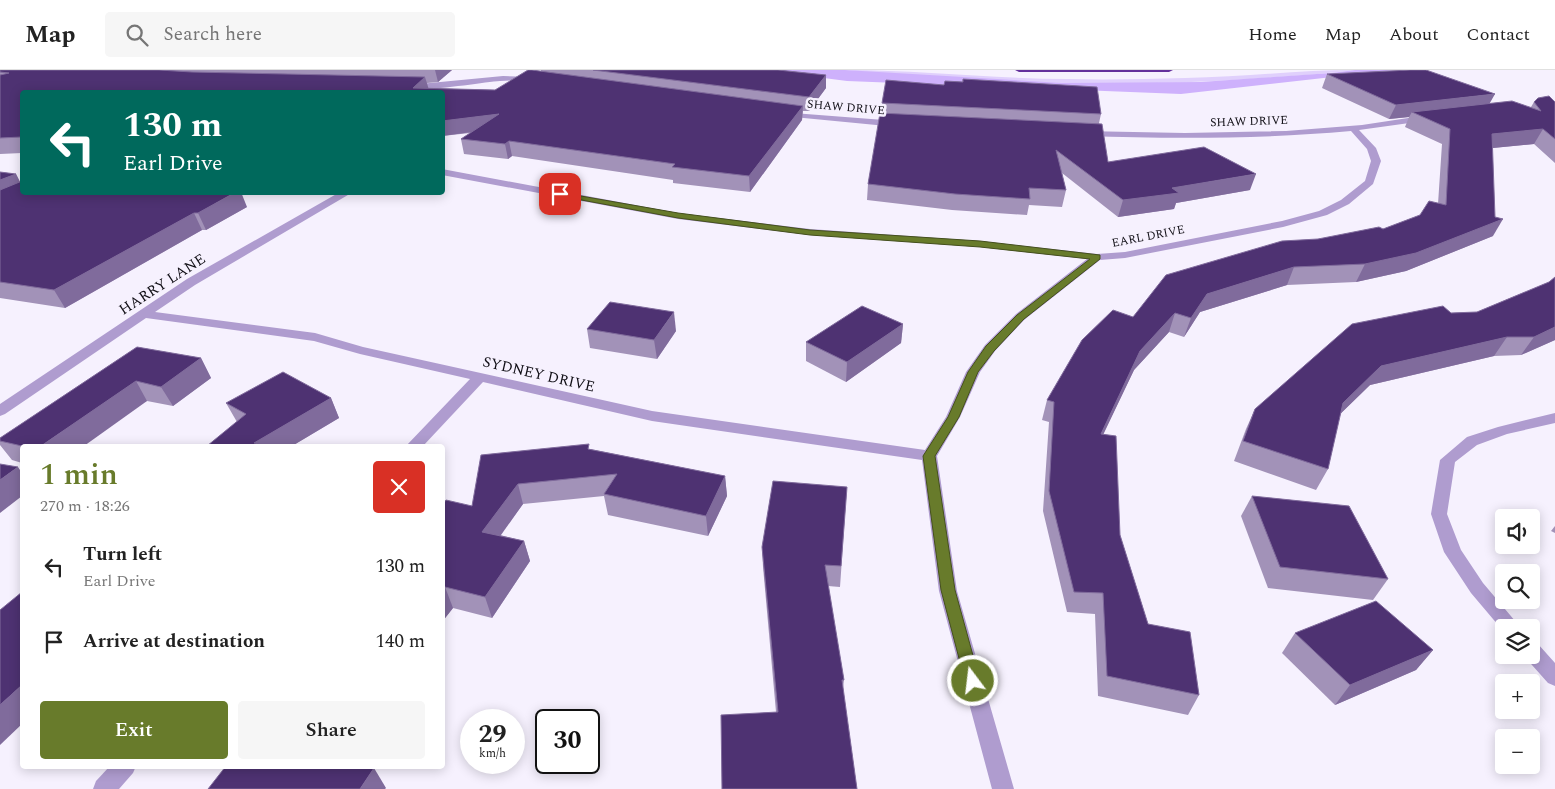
<!DOCTYPE html>
<html lang="en">
<head>
<meta charset="utf-8">
<style>
	:root { --surface:#fff; --page:#f6f6f6; --text:#222; --muted:#767676; --line:#e0e0e0; --accent:#687b2b }
	body { margin:0; font-family:Spectral,serif; background:var(--page); color:var(--text); height:100vh; display:flex; flex-direction:column; font-size:19px; white-space:nowrap }
	* { box-sizing:border-box; margin:0 }
	p { font-size:16px; color:var(--muted) }
	.icon { flex:none; width:28px; height:28px; fill:none; stroke:currentColor; stroke-width:2; stroke-linecap:round; stroke-linejoin:round }
	.map { position:relative; flex:1; overflow:hidden }
	.sheet { position:absolute; left:20px; top:374px; width:425px; height:325px; display:flex; flex-direction:column; background:var(--surface); border-radius:5px; box-shadow:0 2px 12px #0003 }
	.sheet>* { flex:none }
	.banner { position:absolute; left:20px; top:20px; width:425px; height:105px; border-radius:5px; box-shadow:0 2px 12px #0003; background:#00695c; color:#fff; overflow:hidden }
	.controls { position:absolute; left:1495px; top:439px; display:grid; gap:10px }
	.controls a { display:grid; place-items:center; width:45px; height:45px; border-radius:5px; background:var(--surface); box-shadow:0 2px 12px #0003; font-size:25px }
	.speed { position:absolute; left:460px; top:639px; display:flex; gap:10px; font-size:25px; font-weight:700; text-align:center }
	.speed>* { display:grid; place-content:center; width:65px; height:65px; border-radius:50%; background:var(--surface); box-shadow:0 2px 12px #0003; line-height:1 }
	.speed small { font-size:12px; font-weight:400 }
	.speed .limit { border:2px solid #111; border-radius:8px; background:#fff; color:#111 }
	.pin { position:absolute; display:grid; place-items:center; width:42px; height:42px; color:#fff; margin:-21px; border-radius:10px; box-shadow:0 2px 8px #0006 }
	.me { position:absolute; width:55px; margin:-28px; rotate:345deg; stroke-linejoin:round; filter:drop-shadow(0 0 4px #0008) }
	.turn { display:flex; align-items:center; gap:18px; height:105px; padding:0 20px; font-size:22px }
	.turn .icon { width:65px; height:65px; stroke-width:2.5 }
	.turn b { display:block; font-size:35px; line-height:42px }
	.round { display:grid; place-items:center; flex:none; width:52px; height:52px; border-radius:5px; background:var(--page) }
	.headline { display:flex; align-items:center; justify-content:space-between; height:85px; padding:0 20px }
	h1 { font-size:30px; font-weight:600; line-height:38px; color:var(--accent) }
	.primary-button { display:flex; gap:10px; margin-top:auto; padding:10px 20px }
	.primary-button a { flex:1; height:58px; border-radius:5px; background:var(--accent); color:#fff; font-size:20px; font-weight:600; line-height:58px; text-align:center }
	.primary-button a+a { background:var(--page); color:var(--text) }
	ul { padding:0; list-style:none }
	li { display:flex; align-items:center; gap:15px; height:75px; padding:0 20px }
	li div { flex:1 }
	li b { display:block; font-size:19px }
	li em { font-style:normal }
	header { display:flex; align-items:center; gap:30px; box-sizing:border-box; height:70px; padding:0 25px; background:var(--surface); border-bottom:1px solid var(--line) }
	header strong { font-size:24px }
	nav { display:flex; gap:28px; margin-inline-start:auto; font-size:18px }
	.search { width:350px; height:45px; background:var(--page); display:flex; align-items:center; gap:12px; box-sizing:border-box; padding:0 18px; border-radius:5px; color:var(--muted); font-size:19px }
	.map>svg:first-child { display:block }
	.green { fill:#e0d0fc }
	.forest { fill:#ceb1fc }
	.lines { fill:none; stroke-linecap:round; stroke-linejoin:round }
	.minor { fill:#af9ccf; fill-rule:evenodd }
	.highway { fill:#64309c; fill-rule:evenodd }
	.wall { fill:#a292b8 }
	.shaded-wall { fill:#806b9c }
	.building { fill:#4e3272; stroke:#806b9c }
	.route { fill:#687b2b; stroke:#44501c }
	.labels { text-anchor:middle; stroke-width:5; stroke-linejoin:round; paint-order:stroke }
	.far-street-label { font-size:12px; fill:#110f16; stroke:#f6f1fe }
	.street-label { font-size:15px; fill:#110f16; stroke:#f6f1fe }
</style>
</head>
<body>
<header>
<strong>Map</strong>
<div class="search"><svg class="icon" aria-label="search" viewBox="0 0 24 24"><circle cx="10" cy="10" r="6"/><path d="M15 15l6 6"/></svg>Search here</div>
<nav><a>Home</a><a>Map</a><a>About</a><a>Contact</a></nav>
</header>
<div class="map">
<svg width="1555" height="719" viewBox="0 0 1555 719">
	<rect width="100%" height="100%" fill="#f6f1fe"/>
	<path class="green" d="M845,0c74,0 148,9 223,9 39,1 78,0 117,-1 57,-1 114,-8 170,-8 -35,5 -70,6 -105,9 -135,9 -271,4 -405,-9z"/>
	<path class="forest" d="M762,0h83l217,13 139,-1 130,-9 24,-3h40l-214,24 -334,-13z"/>
	<g class="lines">
		<g class="minor">
			<path d="M503,6l32,1 4,2 -4,2c-12,-1 -23,-1 -35,0 -17,1 -84,13 -95,6l4,-2z"/>
			<path d="M780,42l117,9 4,3 -4,3 -114,-11 -4,-2z"/>
			<path d="M1428,45l4,3 -1,2 -72,10 17,18 5,13 -8,23 -24,20 -22,11 -44,12 -158,31 -25,2 -76,60 -29,31 -15,21 -20,45 -23,39 20,135 57,198h-22l-53,-198 -17,-131 -270,-39 -169,-39 -60,64h-17l64,-67 -110,-25 -46,-13 -168,-23 -141,96 -5,2v-12l187,-125 153,-87h13l-158,93 -40,27 160,21 48,14 289,64 273,39 21,-33 20,-45 19,-27 31,-31 71,-55 -107,-12 -170,-12 -132,-16 -236,-44v-6l236,44 132,16 170,12 117,13 28,-2 157,-31 37,-10 22,-11 24,-19 6,-20 -4,-12 -16,-18c-89,8 -177,8 -266,5l-4,-3 1,-2 103,2 101,-2 76,-6z"/>
			<path d="M1555,343v10l-48,11 -30,11 -22,17 -8,52 14,36 22,33 38,45h-17v4l-33,-39 -27,-41 -13,-38 9,-54 27,-23 31,-10z"/>
			<path d="M1531,572l7,2 17,19v23l-7,-3 -24,-27 7,-1z"/>
			<path d="M110,696h26l-3,7 -14,16h-26l3,-8z"/>
		</g>
		<path class="highway" d="M1015,0h158l-4,2h-150z"/>
	</g>
	<g class="wall">
		<path d="M0,0h452l-14,12 -11,1 1,5 67,2 46,-19v-1h237l48,5v13l-17,23h-6l-1,9 -52,72 -77,-9v-3l-161,-24 -4,3 -44,-5 -3,-15 9,-6 -28,3v-44h-420v61l-22,1z"/>
		<path d="M1327,4l163,29 41,4 3,-5h21v61l-21,-19 -42,4 1,88 -87,35 -50,11 -69,3 -87,27 -16,25 -15,-5 -35,38 -31,64 17,101 28,89 51,71 -11,20 -90,-19 -3,-82 -28,-2 -24,-101 6,-89 -7,-2 5,-20 86,-83 185,-78 65,-10 37,-14 18,-11 4,-60 -37,-17 4,-10 -20,2 -67,-31z"/>
		<path d="M963,9l138,35 -2,9 9,39 142,28 -74,13 -2,6 -56,8 -56,-44 4,17 -4,17 -33,-2 -2,10 -75,-5 -85,-10 1,-16 13,-71 1,-10 62,-18 1,-4 17,1z"/>
		<path d="M0,102l16,2 4,8 227,25 -41,23h-4l-137,78 -65,-10z"/>
		<path d="M1549,212l6,58 -34,15 -27,1 -124,29 -30,29 -12,55 -12,21 -82,-29 12,-32 9,-20 196,-96 26,-1z"/>
		<path d="M903,254l-2,19 -55,39 -40,-21v-19z"/>
		<path d="M587,259l89,2 -19,28 -67,-11z"/>
		<path d="M137,277l64,11 10,20 -38,28 -26,-5 -125,45v17l-10,-3 -12,-15v-7z"/>
		<path d="M331,328l8,20 -47,28h-85l30,-24 -11,-19z"/>
		<path d="M590,379l135,27 2,20 -19,40 -100,-21 -4,-19 -81,8 -23,31 24,6 6,20 -38,57 -39,-10 -11,14v-117l30,1z"/>
		<path d="M847,417l-7,100 -12,-1 16,94 -1,8 14,101 -81,-77 -13,-145 -1,-20z"/>
		<path d="M1252,426l136,83 -15,21 -105,-12 -27,-72z"/>
		<path d="M1555,456v7l-4,-2z"/>
		<path d="M1295,563l138,17 -17,20 -81,35 -53,-52z"/>
	</g>
	<g class="shaded-wall">
		<path d="M435,0h17l-14,12z"/>
		<path d="M826,5v13l-17,23v-14z"/>
		<path d="M425,7l4,13 -16,-2z"/>
		<path d="M1495,24l-8,14 -75,4 -3,5 -20,2 7,-14z"/>
		<path d="M803,36l-1,14 -52,72 -1,-16z"/>
		<path d="M499,44l3,14 -60,8v-15z"/>
		<path d="M1543,59l-9,15 -51,5 9,-15z"/>
		<path d="M509,71l3,15 -4,3 -3,-15z"/>
		<path d="M16,104l6,12 -22,14v-20z"/>
		<path d="M1256,104l-6,16 -74,13 -2,6 -56,8 5,-17 49,-12z"/>
		<path d="M236,122h5l6,15 -41,23 -8,-17z"/>
		<path d="M194,143l8,17 -137,78 -11,-18z"/>
		<path d="M1503,149l-10,17 -87,35 -50,11 9,-18z"/>
		<path d="M1294,197l-7,18 -87,27 -16,25 7,-19 16,-24z"/>
		<path d="M674,242l2,19 -19,28 -3,-19z"/>
		<path d="M1175,243l-6,19 -35,38 -40,84 7,-20 39,-83z"/>
		<path d="M903,254l-2,19 -55,39 1,-20z"/>
		<path d="M1555,257v13l-34,15 13,-18z"/>
		<path d="M1507,267l-13,19 -124,29 -38,37 11,-19 38,-37z"/>
		<path d="M201,288l10,20 -38,28 -12,-19z"/>
		<path d="M136,311l11,20 -63,45h-43z"/>
		<path d="M331,328l8,20 -47,28h-36l-2,-3z"/>
		<path d="M18,397l4,6v23l-22,17v-33z"/>
		<path d="M725,406l2,20 -19,40 -2,-20z"/>
		<path d="M518,414l5,20 -34,48 -7,-20z"/>
		<path d="M524,471l6,20 -38,57 -7,-21z"/>
		<path d="M445,517l8,21 -11,14v-32z"/>
		<path d="M1433,580l-17,20 -81,35 15,-20z"/>
		<path d="M22,615v39l-22,21v-40z"/>
		<path d="M374,698l12,20 -1,1h-25z"/>
	</g>
	<g class="building">
		<path d="M0,0h159l33,2 233,5 -12,11 82,2 33,-20h4l271,36 -54,70 -77,-9 3,-3 -166,-23 -4,3 -44,-5 38,-25 -57,7v-29h-420v45l-22,1v-63l9,-2 -9,-1z"/>
		<path d="M593,0h185l48,5 -17,22z"/>
		<path d="M1410,0h16l69,24 -99,11 -69,-31z"/>
		<path d="M963,9l134,8 4,27 -219,-11 4,-23 58,5 1,-4 18,1z"/>
		<path d="M1549,26l6,6v37l-12,-10 -51,5 3,83 8,2 -87,34 -51,11 -71,3 -87,27 -16,24 -16,-5 -35,38 -39,83 15,2 4,99 28,89 42,8 9,63 -92,-19 -4,-83 -29,-1 -25,-101 5,-89 -7,-2 35,-60 31,-30 20,7 33,-42 116,-34 36,-2 61,-12 4,2 37,-14 9,-14 17,4 4,-76 -38,-17 100,-11 29,10 -7,-9 4,-4z"/>
		<path d="M880,43l222,11 6,38 96,-15 52,27 -84,14 7,5 -56,7 -67,-50 10,40 -37,-2 1,11 -75,-5 -87,-10z"/>
		<path d="M0,102l16,2 -16,6z"/>
		<path d="M22,111v11h214l-38,21h-4l-140,77 -54,-8v-92z"/>
		<path d="M1555,207v50l-21,10h-27l-126,29 -38,37 -15,66 -85,-28 12,-32 97,-85 91,-18 8,7 26,-1 72,-30z"/>
		<path d="M610,232l64,10 -20,28 -67,-11z"/>
		<path d="M862,236l41,18 -56,38 -41,-20z"/>
		<path d="M137,277l64,11 -40,29 -25,-6 -95,65h-19l-22,-5v-3z"/>
		<path d="M283,302l48,26 -77,45 16,3h-63l39,-32 -20,-11z"/>
		<path d="M589,374l-1,5 137,27 -19,40 -102,-22 13,-20 -99,10 -36,48 42,9 -39,56 -40,-10 -3,3v-85l4,-5 26,6 9,-51z"/>
		<path d="M0,394l18,3 -18,13z"/>
		<path d="M773,411l74,6 -6,79 -16,-1 19,115h-2l15,109h-135l-1,-74 57,-3 -16,-165z"/>
		<path d="M1252,426l97,10 39,73 -108,-12z"/>
		<path d="M22,522v93l-22,20v-95z"/>
		<path d="M1376,531l57,49 -83,35 -55,-52z"/>
		<path d="M226,696h142l6,2 -14,21h-152z"/>
	</g>
	<path class="route" d="M558,122l120,21 132,17 170,11 120,14v4l-76,60 -30,32 -16,21 -19,45 -24,39 20,134 25,91 -2,5 -5,1 -6,-1 -2,-5 -24,-91 -18,-134 25,-39 20,-45 18,-26 31,-31 73,-56 -110,-12 -170,-12 -132,-17 -118,-22h-2z"/>
	<g class="labels">
		<g class="far-street-label">
			<text transform="translate(846 37) rotate(5)" y="4">SHAW DRIVE</text>
			<text transform="translate(1249 51) rotate(-2)" y="4">SHAW DRIVE</text>
			<text transform="translate(1148 166) rotate(-11)" y="4">EARL DRIVE</text>
		</g>
		<g class="street-label">
			<text transform="translate(162 214) rotate(-33)" y="5">HARRY LANE</text>
			<text transform="translate(539 304) rotate(13)" y="5">SYDNEY DRIVE</text>
		</g>
	</g>
</svg>
<div class="controls">
<a><svg class="icon" aria-label="sound" viewBox="0 0 24 24"><path d="M4 9h4l5-4v14l-5-4H4zM17 9q2 3 0 6"/></svg></a>
<a><svg class="icon" aria-label="search" viewBox="0 0 24 24"><circle cx="10" cy="10" r="6"/><path d="M15 15l6 6"/></svg></a>
<a><svg class="icon" aria-label="layers" viewBox="0 0 24 24"><path d="M12 4l9 5-9 5-9-5zM3 14l9 5 9-5"/></svg></a>
<a>+</a>
<a>−</a>
</div>
<div class="speed"><div>29<small>km/h</small></div><div class="limit">30</div></div>
<div class="pin" style="left:560px;top:124px;background:#d93025"><svg class="icon" aria-label="arrive" viewBox="0 0 24 24"><path d="M6 21V4h12l-3 4 3 4H6"/></svg></div>
<svg class="me" style="left:973px;top:611px" viewBox="-20 -20 40 40"><circle r="17" fill="#687b2b" stroke="#fff" stroke-width="3"/><path d="M0-11L8 9 0 5-8 9z" fill="#fff"/></svg>
<div class="banner">
<div class="turn"><svg class="icon" aria-label="left" viewBox="0 0 24 24"><path d="M17 20v-9H6M10 6l-5 5 5 5"/></svg><div><b>130 m</b>Earl Drive</div></div>
</div>
<section class="sheet">
<div class="headline"><div><h1>1 min</h1><p>270 m · 18:26</p></div><a class="round" style="background:#d93025;color:#fff"><svg class="icon" aria-label="close" viewBox="0 0 24 24"><path d="M6 6l12 12M18 6L6 18"/></svg></a></div>
<ul>
<li><svg class="icon" aria-label="left" viewBox="0 0 24 24"><path d="M17 20v-9H6M10 6l-5 5 5 5"/></svg><div><b>Turn left</b><p>Earl Drive</p></div><em>130 m</em></li>
<li><svg class="icon" aria-label="arrive" viewBox="0 0 24 24"><path d="M6 21V4h12l-3 4 3 4H6"/></svg><div><b>Arrive at destination</b></div><em>140 m</em></li>
</ul>
<div class="primary-button"><a>Exit</a><a>Share</a></div>
</section>
</div>
</body>
</html>
